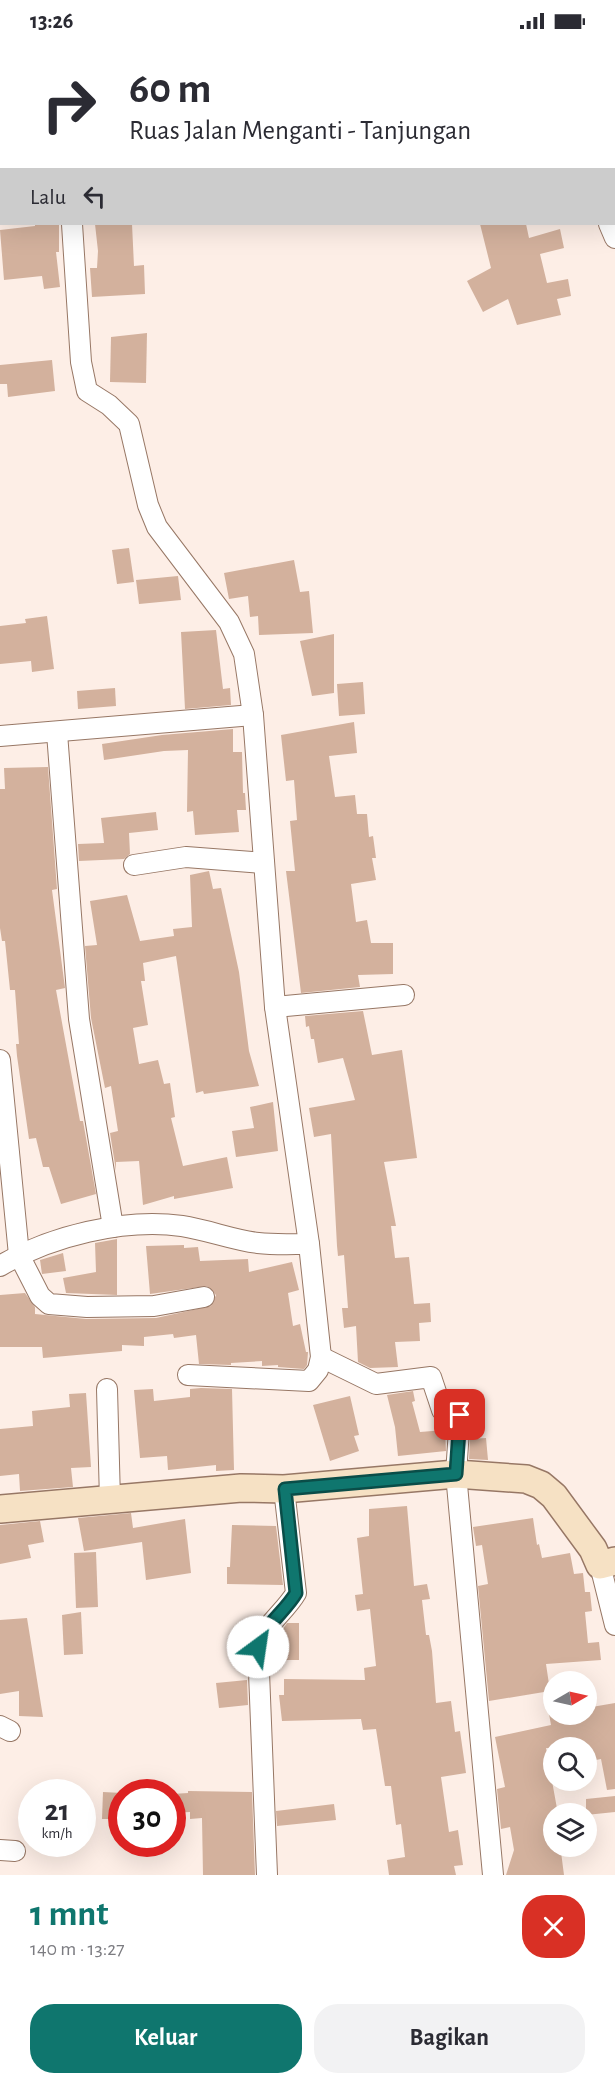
<!DOCTYPE html>
<html lang="id">
<head>
<meta charset="utf-8">
<style>
	:root { --surface:#fff; --page:#f2f2f3; --text:#2b2b33; --muted:#7c7c81; --accent:#0f766e }
	body { margin:0; font-family:"Alegreya Sans",sans-serif; background:var(--page); color:var(--text); height:100vh; display:flex; flex-direction:column; font-size:22px; white-space:nowrap }
	* { box-sizing:border-box; margin:0 }
	p { font-size:20px; color:var(--muted) }
	.icon { flex:none; width:33px; height:33px; fill:none; stroke:currentColor; stroke-width:2; stroke-linecap:round; stroke-linejoin:round }
	.map { position:relative; height:1833px; overflow:hidden }
	.panel { display:flex; flex-direction:column; background:var(--surface); flex:1 }
	.panel>* { flex:none }
	.hud { position:absolute; left:0px; top:0px; width:615px; height:183px; box-shadow:0 6px 24px #0002; background:#fff; color:var(--text); overflow:hidden }
	.needle { width:39px; rotate:81deg }
	.tools { position:absolute; left:543px; top:1629px; display:grid; gap:12px }
	.tools a { display:grid; place-items:center; width:54px; height:54px; border-radius:50%; background:var(--surface); box-shadow:0 6px 24px #0002; font-size:30px }
	.speed { position:absolute; left:18px; top:1737px; display:flex; gap:12px; font-size:30px; font-weight:700; text-align:center }
	.speed>* { display:grid; place-content:center; width:78px; height:78px; border-radius:50%; background:var(--surface); box-shadow:0 6px 24px #0002; line-height:1 }
	.speed small { font-size:15px; font-weight:400 }
	.speed .limit { border:9px solid #d22; background:#fff; color:#111 }
	.pin { position:absolute; display:grid; place-items:center; width:51px; height:51px; color:#fff; margin:-26px; border-radius:12px; box-shadow:0 3px 9px #0006 }
	.me { position:absolute; width:66px; margin:-33px; rotate:31deg; stroke-linejoin:round; filter:drop-shadow(0 0 4px #0008) }
	.turn { display:flex; align-items:center; gap:21px; height:126px; padding:0 30px; font-size:27px }
	.turn .icon { width:78px; height:78px; stroke-width:2.5 }
	.turn b { display:block; font-size:42px; line-height:51px }
	.then { display:flex; align-items:center; height:57px; padding:0 30px; background:#0003; gap:12px; font-size:22px }
	.round { display:grid; place-items:center; flex:none; width:63px; height:63px; border-radius:24px; background:var(--page) }
	.head { display:flex; align-items:center; justify-content:space-between; height:102px; padding:0 30px }
	h1 { font-size:36px; font-weight:700; line-height:45px; color:var(--accent) }
	.cta { display:flex; gap:12px; margin-top:auto; padding:12px 30px }
	.cta a { flex:1; height:69px; border-radius:24px; background:var(--accent); color:#fff; font-size:24px; font-weight:700; line-height:69px; text-align:center }
	.cta a+a { background:var(--page); color:var(--text) }
	.status { display:flex; justify-content:space-between; align-items:center; height:42px; padding:0 30px; background:var(--surface); direction:ltr }
	.status svg { height:16px; fill:currentColor }
	.map>svg:first-child { display:block }
	.building { fill:#d3b19d }
	.lines { fill:none; stroke-linecap:round; stroke-linejoin:round }
	.minor-casing { stroke:#977765; stroke-width:22 }
	.secondary-casing { stroke:#977765; stroke-width:30 }
	.minor { stroke:#fff; stroke-width:20 }
	.secondary { stroke:#f6e1c4; stroke-width:27 }
	.route-casing { stroke:#0a4d48; stroke-width:15 }
	.route { stroke:#0f766e; stroke-width:10 }
</style>
</head>
<body>
<div class="status"><b>13:26</b><svg viewBox="0 0 49 12"><path d="M0 12V9h3v3zM5 12V6h3v6zM10 12V3h3v9zM15 12V0h3v12zM26 1h20v11H26zM47 4h2v5h-2z"/></svg></div>
<div class="map">
<svg width="615" height="1833" viewBox="0 0 615 1833">
	<rect width="100%" height="100%" fill="#fdeee6"/>
	<g class="building">
		<path d="M35,182h24v28h-3l4,35 -16,2 -2,-13 -38,4 -4,-50 35,-4z"/>
		<path d="M95,182h37l2,42 10,-1 1,29 -53,3 -2,-29h7l1,-17z"/>
		<path d="M480,182h46l3,14 31,-9 4,19 -24,6 7,29 21,-4 3,17 -14,3 4,16 -44,10 -9,-26 -25,13 -16,-31 24,-13z"/>
		<path d="M147,291l-1,50 -36,-1 1,-45z"/>
		<path d="M52,318l3,31 -47,6 -1,-13h-7v-19z"/>
		<path d="M129,506l5,34 -17,2 -5,-34z"/>
		<path d="M294,518l6,32 9,-1 4,42 -54,2 -1,-19 -8,1 -2,-21 -19,3 -5,-26z"/>
		<path d="M178,534l3,24 -42,4 -3,-24z"/>
		<path d="M47,574l7,53 -22,3 -1,-11 -31,3v-38l26,-3 -1,-4z"/>
		<path d="M216,588l7,59 7,-1 1,17 -46,4 -4,-77z"/>
		<path d="M334,592v59l-22,3 -12,-55z"/>
		<path d="M363,640l2,32 -26,2 -2,-32z"/>
		<path d="M115,646l1,18 -38,3 -1,-18z"/>
		<path d="M354,680l3,31 -28,3 6,41 20,-2 2,19h10l2,23 4,-1 3,22h-4l4,22 -25,4 5,38 11,-2 4,23h22v31l-35,1 2,12 -59,6 -15,-122h9l-5,-50 7,-1 -3,-40 -8,1 -5,-46z"/>
		<path d="M233,687v23h9l1,41h2l1,17h-9l2,22 -44,3 -2,-24 -6,1 1,-62 -24,1 -60,9 -2,-16 60,-9z"/>
		<path d="M48,725l9,122 -5,1 13,98 -9,2 24,131h3l13,73 -35,10 -12,-37h-6l-7,-29 -7,1 -12,-83 -1,-12h3l-4,-54h-5l-5,-49h-3l-2,-13v-139h5l-1,-21z"/>
		<path d="M156,770l2,18 -29,3 1,21 -6,5 -45,2 -1,-17 26,-1 -3,-25z"/>
		<path d="M209,829l4,18 8,-1 18,84 10,79 10,35 -55,8 -1,-3 -7,2 -20,-137 -33,7 2,18h-4l7,44 -15,3 6,36 19,-4 6,24 6,-1 5,34 -4,1 12,48 44,-9 6,31 -59,11v-3l-31,9 -4,-44 -23,1v9l-6,-38 8,-2 -7,-45 -6,2 -14,-70 -6,-72 12,-1 -7,-44 37,-6 13,46 34,-5 -1,-7 19,-2 -2,-52z"/>
		<path d="M363,969l9,44 30,-5 15,108 -33,4 12,64h-5l4,32 14,-1 5,47 16,-1 1,19 -12,1 1,18 -25,1 3,25 -28,1 -12,-6 -2,-36 -12,2 -2,-20h6l-4,-53 -6,1 -1,-10 -6,-112 -17,3 -5,-29 46,-8 -12,-42 -25,5 -4,-24h-3l-2,-13 -3,1 -1,-11z"/>
		<path d="M273,1060l5,49 -42,6 -4,-26 22,-3 -4,-21z"/>
		<path d="M117,1197v56l-51,-2 -3,-15 33,-6 -1,-29z"/>
		<path d="M184,1203v3l14,-1 2,14 48,-2 1,13 43,-10 7,28 -11,3 5,33 7,-2 6,28h2l-1,13 -3,4 -26,-2v-2l-16,1v-5l-31,2v2l-32,-1 -3,-29 -22,3 -1,-4 -29,3v9l-22,-1v6l-79,7 -1,-11h-42v-52l25,-2 10,14v7l51,5 70,-1 55,-12 5,-11 -9,-9 -57,8 -4,-48z"/>
		<path d="M63,1211l3,18 -24,3 -2,-14z"/>
		<path d="M201,1346l31,1 2,81 -18,1v-6l-48,5 -1,-14 -27,2 -6,-68 19,-1 1,12 36,-4v-8z"/>
		<path d="M413,1349l2,10 -3,1 8,30 25,-2 1,21 -48,5 -3,-29 -8,-32z"/>
		<path d="M86,1351l5,74 -20,1 2,19 -53,4 -1,-17 -19,2v-47l33,-3 -1,-15 38,-4 -1,-13z"/>
		<path d="M350,1354l9,39 -5,1 5,15 -29,10 -17,-56z"/>
		<path d="M486,1396l2,22 -19,-1 1,-20z"/>
		<path d="M407,1464l7,80 13,-2 3,15 -8,1 4,35h3l3,16 4,52 15,-2 4,31 5,-1 6,42 -25,4 8,55 9,-2 5,35 -9,1 2,9h-67l-2,-15 18,-3 -4,-33 -5,1 -5,-39h-6l-9,-57 -13,1 -2,-11 -79,2 -3,-26h5v-16l81,1 -1,-12 12,-2 -6,-57 -13,2 -2,-16 8,-1 -6,-56 12,-2v-27z"/>
		<path d="M131,1471l2,15 52,-9 6,54 -45,7 -4,-38 -58,9 -6,-33z"/>
		<path d="M533,1476l4,27 2,-1 3,14 28,-5 4,21 9,-1 2,19h5l2,19 -7,1 3,31 11,-1 2,18 -55,4 4,27 -61,10 -11,-115 10,-2 -6,-39 -6,1 -3,-19z"/>
		<path d="M40,1479l4,21 -16,3 3,13 -31,6v-39z"/>
		<path d="M232,1483l44,1 7,59 -56,-1v-17h3z"/>
		<path d="M96,1510l2,55 -22,1 -2,-55z"/>
		<path d="M81,1570l2,42 -19,1 -2,-40z"/>
		<path d="M27,1576l16,99 -24,-1v-25l-19,3v-74z"/>
		<path d="M287,1581h12v37h-16v-31z"/>
		<path d="M247,1638l1,25 -29,3 -3,-25z"/>
		<path d="M615,1661v86l-8,1 -6,-31 -15,3v-14h-40l12,66h-6l2,38h7l3,23h-58l8,-25 -4,-23 -9,2 -4,-40 8,-2 -10,-50 56,-12 -2,-11h37v-6z"/>
		<path d="M188,1749l64,1 3,83h-52l-1,-57 -12,1v-7l-18,1v-19l16,-1z"/>
		<path d="M103,1750l19,1v26h-20z"/>
		<path d="M615,1754v16l-29,3v-16z"/>
		<path d="M334,1762l2,16 -59,6 -1,-15z"/>
	</g>
	<g class="lines">
		<defs>
			<g id="minor">
				<path d="M47,0v2"/>
				<path d="M570,0v2"/>
				<path d="M614,110l1,-1"/>
				<path d="M0,168l2,-1"/>
				<path d="M72,182l9,138 6,29 22,14 20,19 19,81 9,22 72,95 15,32 9,61 22,292 34,237 12,113 -3,13 -9,11 -121,-6"/>
				<path d="M609,182l6,14"/>
				<path d="M57,691l22,286 34,208"/>
				<path d="M0,694l253,-21"/>
				<path d="M134,823l52,-8 78,6"/>
				<path d="M275,965l129,-12"/>
				<path d="M0,1018l19,195 21,41 9,8 38,3 67,-1 50,-9"/>
				<path d="M0,1224c50,-30 124,-48 182,-40 26,4 51,14 76,17 17,2 34,1 51,1"/>
				<path d="M321,1315l55,27 55,-7 11,33 18,5 -4,59 37,401"/>
				<path d="M107,1347l3,111"/>
				<path d="M600,1523l15,60"/>
				<path d="M0,1684l10,5"/>
				<path d="M0,1808l15,1"/>
				<path d="M267,1833l-9,-228c6,-22 27,-35 38,-54l-12,-104"/>
			</g>
			<path id="secondary" d="M0,1467l241,-21 43,1 172,-15 70,5 15,6 13,11 39,53 7,16 15,-4"/>
		</defs>
		<use href="#minor" class="minor-casing"/>
		<use href="#secondary" class="secondary-casing"/>
		<use href="#minor" class="minor"/>
		<use href="#secondary" class="secondary"/>
	</g>
	<g class="lines">
		<defs>
			<path id="route" d="M258,1605c6,-22 27,-35 38,-54l-11,-104 171,-15 4,-59"/>
		</defs>
		<use href="#route" class="route-casing"/>
		<use href="#route" class="route"/>
	</g>
</svg>
<div class="tools">
<a><svg class="needle" viewBox="-14 -14 28 28"><path d="M0-13l5 13h-10z" fill="#e53935"/><path d="M0 13l5-13h-10z" fill="#7c7c81"/></svg></a>
<a><svg class="icon" aria-label="search" viewBox="0 0 24 24"><circle cx="10" cy="10" r="6"/><path d="M15 15l6 6"/></svg></a>
<a><svg class="icon" aria-label="layers" viewBox="0 0 24 24"><path d="M12 4l9 5-9 5-9-5zM3 14l9 5 9-5"/></svg></a>
</div>
<div class="speed"><div>21<small>km/h</small></div><div class="limit">30</div></div>
<div class="pin" style="left:460px;top:1373px;background:#d93025"><svg class="icon" aria-label="arrive" viewBox="0 0 24 24"><path d="M6 21V4h12l-3 4 3 4H6"/></svg></div>
<svg class="me" style="left:258px;top:1605px" viewBox="-20 -20 40 40"><circle r="19" fill="#fff"/><path d="M0-13L10 11 0 6-10 11z" fill="#0f766e"/></svg>
<div class="hud">
<div class="turn"><svg class="icon" aria-label="right" viewBox="0 0 24 24"><path d="M7 20v-9h11M14 6l5 5-5 5"/></svg><div><b>60 m</b>Ruas Jalan Menganti - Tanjungan</div></div>
<div class="then">Lalu<svg class="icon" aria-label="left" viewBox="0 0 24 24"><path d="M17 20v-9H6M10 6l-5 5 5 5"/></svg></div>
</div>
</div>
<section class="panel">
<div class="head"><div><h1>1 mnt</h1><p>140 m · 13:27</p></div><a class="round" style="background:#d93025;color:#fff"><svg class="icon" aria-label="close" viewBox="0 0 24 24"><path d="M6 6l12 12M18 6L6 18"/></svg></a></div>
<div class="cta"><a>Keluar</a><a>Bagikan</a></div>
</section>
</body>
</html>
